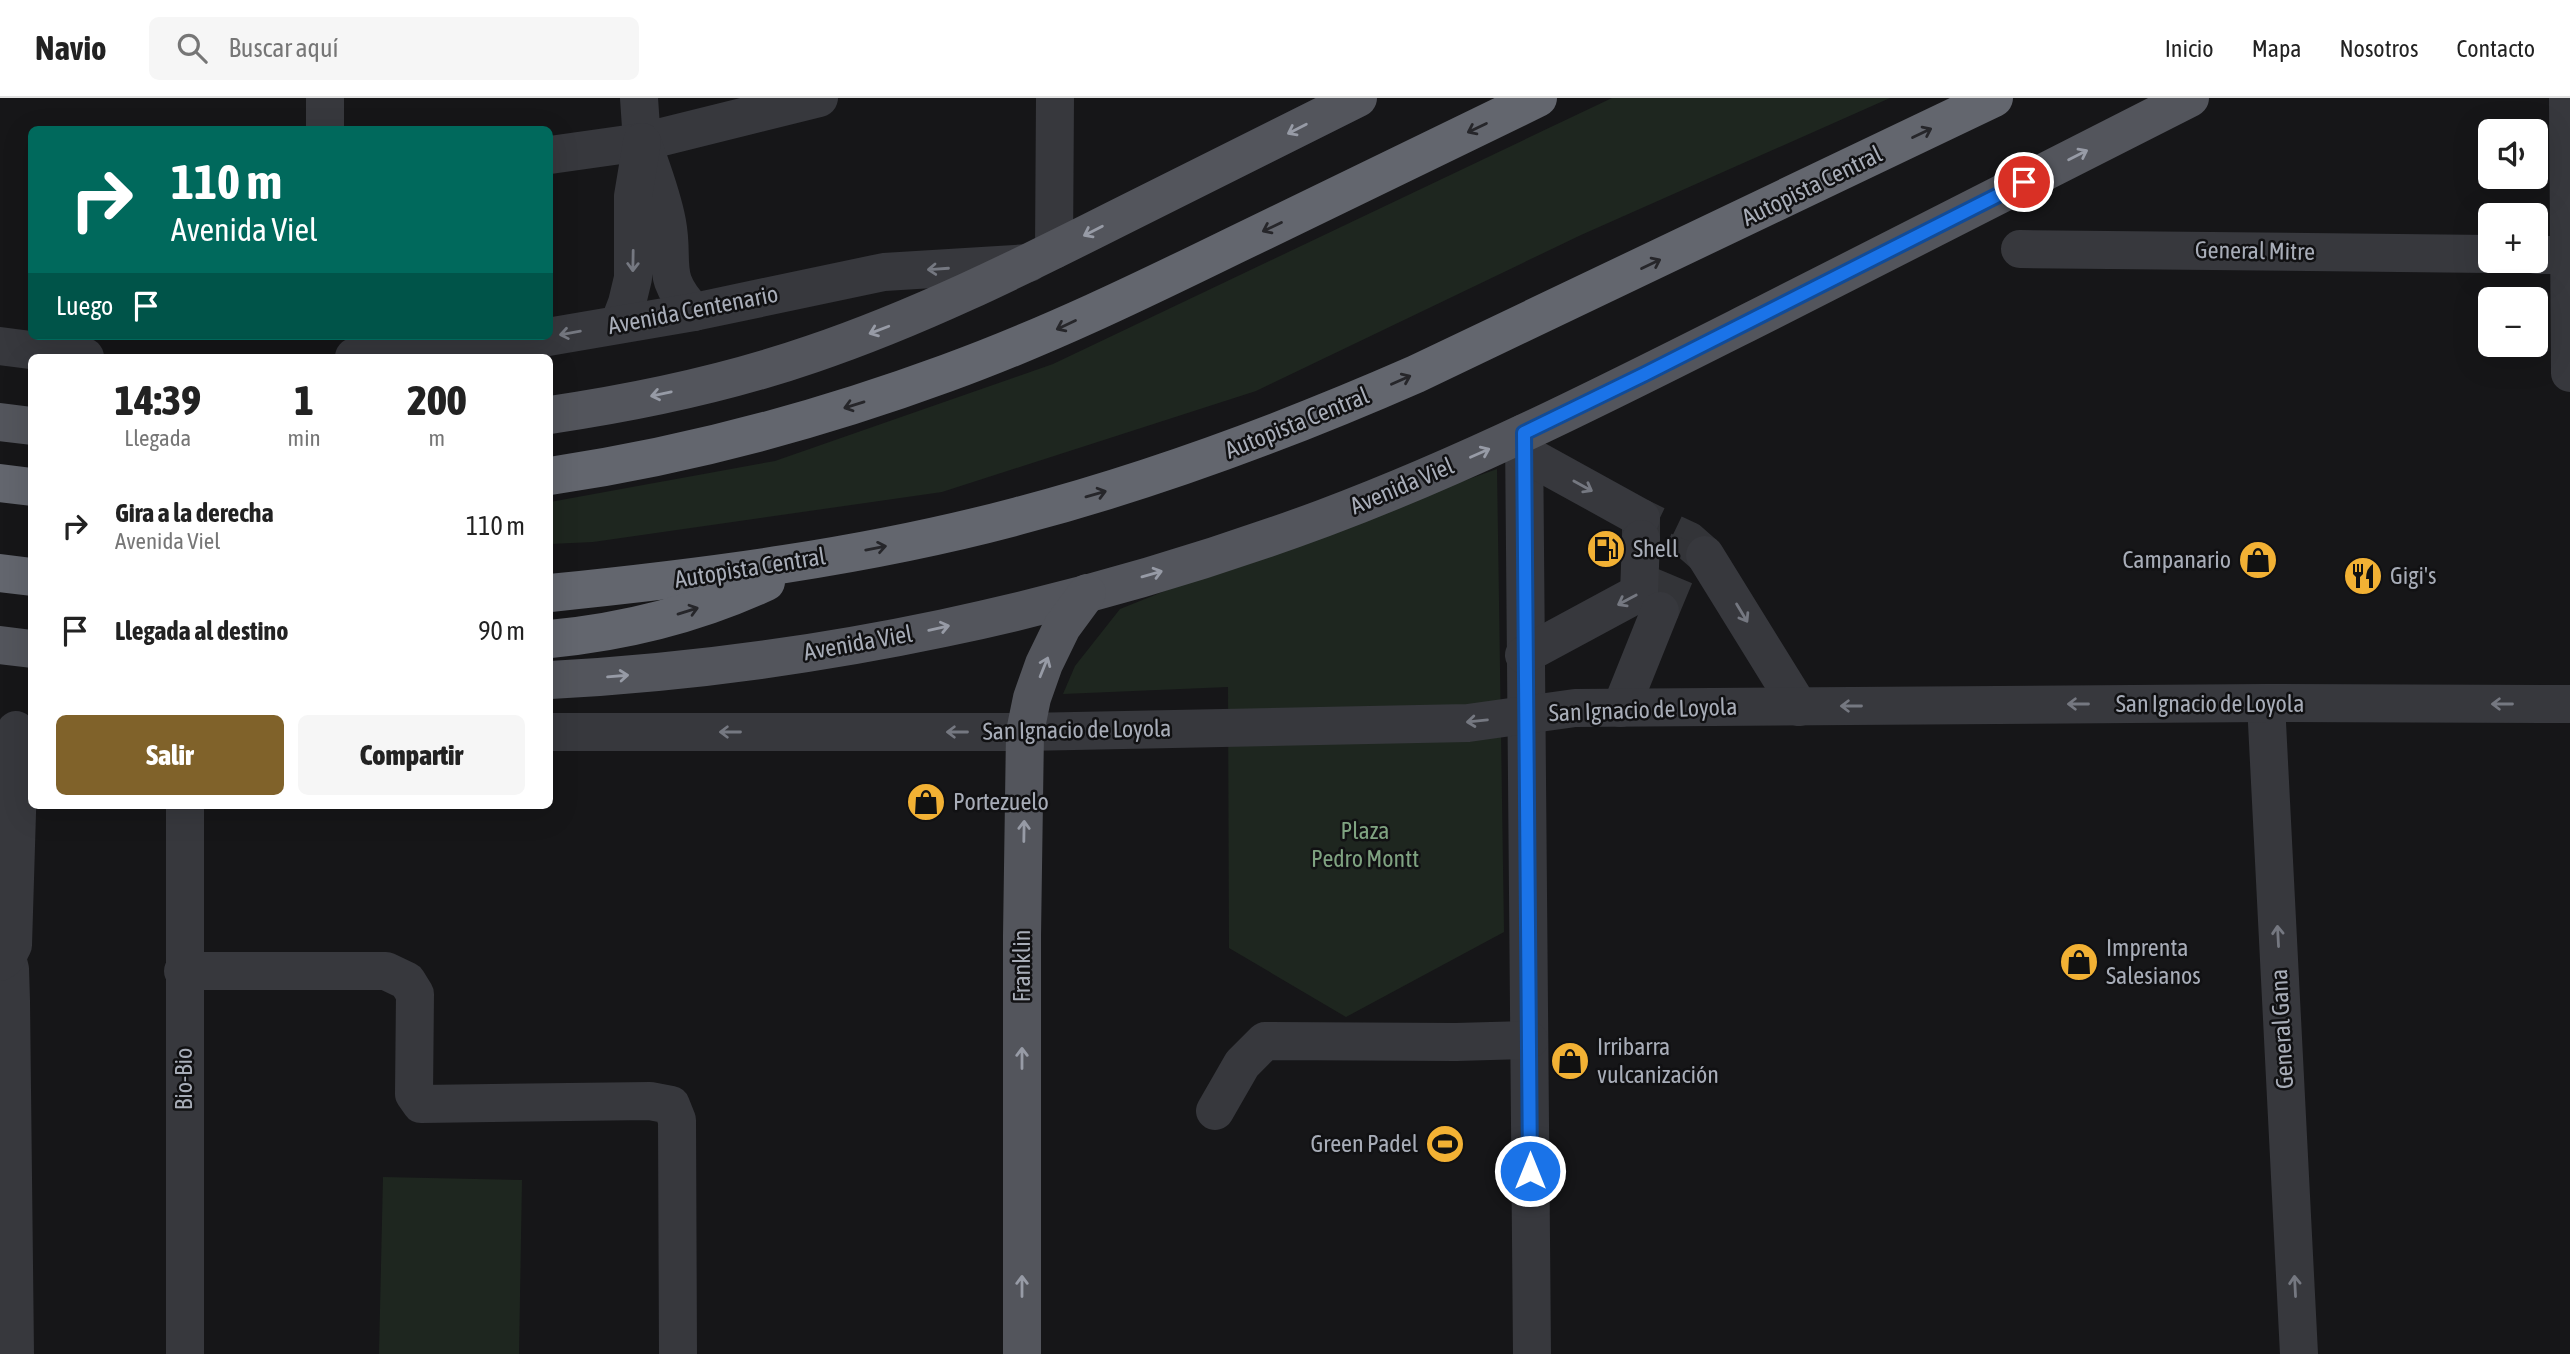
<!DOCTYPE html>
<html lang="es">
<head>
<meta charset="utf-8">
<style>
	:root { --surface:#fff; --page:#f6f6f6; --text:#222; --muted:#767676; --line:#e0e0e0; --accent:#80622a }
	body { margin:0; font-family:"Asap Condensed",sans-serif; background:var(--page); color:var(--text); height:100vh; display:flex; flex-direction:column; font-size:26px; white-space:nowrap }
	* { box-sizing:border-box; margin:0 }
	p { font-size:23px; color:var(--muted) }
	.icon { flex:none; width:38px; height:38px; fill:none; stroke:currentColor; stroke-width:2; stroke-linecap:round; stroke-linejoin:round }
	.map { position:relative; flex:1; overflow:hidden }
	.side { position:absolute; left:28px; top:256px; width:525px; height:455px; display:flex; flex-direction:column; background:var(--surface); border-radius:10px; box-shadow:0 7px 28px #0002 }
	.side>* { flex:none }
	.top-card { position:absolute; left:28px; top:28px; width:525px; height:214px; border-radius:10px; box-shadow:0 7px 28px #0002; background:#00695c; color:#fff; overflow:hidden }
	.fabs { position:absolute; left:2478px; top:21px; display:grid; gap:14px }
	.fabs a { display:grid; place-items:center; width:70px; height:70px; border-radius:10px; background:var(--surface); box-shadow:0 7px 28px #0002; font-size:35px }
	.pin { position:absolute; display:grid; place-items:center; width:60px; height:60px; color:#fff; margin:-30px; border:4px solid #fff; border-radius:50%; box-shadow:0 2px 7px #0007 }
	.me { position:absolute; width:77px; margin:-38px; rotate:0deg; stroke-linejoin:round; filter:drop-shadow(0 0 5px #0008) }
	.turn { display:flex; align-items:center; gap:24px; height:147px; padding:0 28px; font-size:32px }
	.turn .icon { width:91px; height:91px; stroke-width:2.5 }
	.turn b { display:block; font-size:49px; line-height:60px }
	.then { display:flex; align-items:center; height:66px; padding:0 28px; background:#0003; gap:14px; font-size:26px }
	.eta { display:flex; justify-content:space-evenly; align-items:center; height:119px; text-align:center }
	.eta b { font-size:42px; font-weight:800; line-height:49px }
	.primary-button { display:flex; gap:14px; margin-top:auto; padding:14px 28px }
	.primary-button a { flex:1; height:80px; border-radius:10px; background:var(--accent); color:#fff; font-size:28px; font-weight:800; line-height:80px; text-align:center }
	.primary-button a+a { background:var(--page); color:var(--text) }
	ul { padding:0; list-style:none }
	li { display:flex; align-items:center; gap:21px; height:105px; padding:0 28px }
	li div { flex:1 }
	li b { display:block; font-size:26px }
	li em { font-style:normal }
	header { display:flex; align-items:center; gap:42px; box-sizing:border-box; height:98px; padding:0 35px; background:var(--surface); border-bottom:2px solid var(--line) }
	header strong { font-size:33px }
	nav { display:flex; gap:38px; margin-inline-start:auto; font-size:24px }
	.search { width:490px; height:63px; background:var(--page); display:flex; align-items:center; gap:18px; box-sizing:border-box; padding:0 24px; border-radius:10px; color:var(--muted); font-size:26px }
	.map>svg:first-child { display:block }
	.green { fill:#1e261f }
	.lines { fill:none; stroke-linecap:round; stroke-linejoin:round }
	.minor-tunnel { stroke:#333438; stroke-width:38; stroke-dasharray:38 19; stroke-linecap:butt }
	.minor { stroke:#37383d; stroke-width:38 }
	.major { stroke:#53555c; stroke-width:38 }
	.highway { stroke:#63666e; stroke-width:38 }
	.oneway { stroke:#26262a }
	.oneway2 { stroke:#979ba6 }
	.oneway3 { stroke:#757881 }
	.route-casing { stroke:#114b97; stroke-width:18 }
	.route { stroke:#1a73e8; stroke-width:12 }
	.labels { text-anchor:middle; stroke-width:5; stroke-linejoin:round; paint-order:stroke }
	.street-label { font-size:24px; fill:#a8adb8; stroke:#111113 }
	.poi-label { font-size:24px; fill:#a8adb8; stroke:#111113; text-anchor:start }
	.park-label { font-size:24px; fill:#7fa381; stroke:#111113 }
</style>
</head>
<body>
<header>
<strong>Navio</strong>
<div class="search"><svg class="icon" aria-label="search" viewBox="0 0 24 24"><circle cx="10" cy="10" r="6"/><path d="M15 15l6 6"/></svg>Buscar aquí</div>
<nav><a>Inicio</a><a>Mapa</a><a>Nosotros</a><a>Contacto</a></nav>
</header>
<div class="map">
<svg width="2570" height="1256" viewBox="0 0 2570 1256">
	<rect width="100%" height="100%" fill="#161618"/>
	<g class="green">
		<path d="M1612,0h278l-309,137 -325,156 -314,101 -349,50 -43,2v-42l225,-41 278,-97z"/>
		<path d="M1497,371l7,463 -158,85 -117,-69 -1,-261 -165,7 12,-28 45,-57 125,-50z"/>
		<path d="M383,1079l139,3 -3,174h-140z"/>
	</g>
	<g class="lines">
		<g class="minor-tunnel">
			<path d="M1641,441v-21l48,23 16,14"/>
			<path d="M1660,513l29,-70"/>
		</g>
		<g class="minor">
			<path d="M325,0v32"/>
			<path d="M639,0l3,44 177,-44"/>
			<path d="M2568,0l2,275"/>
			<path d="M643,46c9,26 19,51 24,78 8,42 -8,54 27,90"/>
			<path d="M550,57l92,-13"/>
			<path d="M2020,151l470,5"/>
			<path d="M1054,152l1,-152"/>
			<path d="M2536,157h34"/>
			<path d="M619,226l8,-21 6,-25v-82l9,-54"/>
			<path d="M0,248l85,11"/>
			<path d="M354,259l153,-13 187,-32 190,-40 145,-9"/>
			<path d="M1524,335l8,921"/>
			<path d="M1525,356l116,64"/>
			<path d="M1705,457l94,152"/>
			<path d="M1524,557l115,-62 2,-54"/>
			<path d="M2266,605l33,651"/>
			<path d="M1621,610l39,-97"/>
			<path d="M550,634h475l443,-9 107,-15 691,-5 304,1"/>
			<path d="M7,859l3,12 1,32 4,353"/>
			<path d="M0,864l7,-5 6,-12 5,-165 -2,-50"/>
			<path d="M183,873h203l21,10 8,13 -1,100 7,10 229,-3 21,4 6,15 1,234"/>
			<path d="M1215,1013l27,-47 23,-23 191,1 73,-2"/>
			<path d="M185,1256v-549"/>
		</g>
		<g class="major">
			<path d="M550,317c88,-13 178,-32 262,-61 106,-36 205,-85 304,-135 81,-40 161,-81 242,-121"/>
			<path d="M0,324l32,4"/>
			<path d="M0,547l32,4"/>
			<path d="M550,582c263,-14 527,-70 774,-162 152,-57 296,-131 441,-204 141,-72 283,-144 425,-216"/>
			<path d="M1022,1256v-418l3,-204 7,-34 12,-34 18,-37 25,-34"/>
		</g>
		<g class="highway">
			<path d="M550,378c135,-20 269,-56 397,-103 99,-36 194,-82 288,-128 101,-49 202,-98 303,-147"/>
			<path d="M0,385l32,4"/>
			<path d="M0,475l32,4"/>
			<path d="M550,495c157,-16 315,-36 468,-77 137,-36 268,-85 398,-142l578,-276"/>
			<path d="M550,541c73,-7 149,-26 216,-57"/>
		</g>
	</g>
	<defs><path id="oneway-shaft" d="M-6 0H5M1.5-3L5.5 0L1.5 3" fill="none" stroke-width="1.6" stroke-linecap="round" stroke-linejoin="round" transform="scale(1.75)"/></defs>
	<g class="oneway">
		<use href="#oneway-shaft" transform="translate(1477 30) rotate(154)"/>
		<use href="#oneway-shaft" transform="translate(1922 35) rotate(-26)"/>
		<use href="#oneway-shaft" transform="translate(1272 129) rotate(154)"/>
		<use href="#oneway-shaft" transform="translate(1651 166) rotate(-26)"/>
		<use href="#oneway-shaft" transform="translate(1066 227) rotate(155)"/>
		<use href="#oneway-shaft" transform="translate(1401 282) rotate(-24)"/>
		<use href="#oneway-shaft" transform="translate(854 307) rotate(163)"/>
		<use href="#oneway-shaft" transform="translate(1096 396) rotate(-16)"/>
		<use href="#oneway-shaft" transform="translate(876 450) rotate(-11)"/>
		<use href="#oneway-shaft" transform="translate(688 513) rotate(-17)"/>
	</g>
	<g class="oneway2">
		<use href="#oneway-shaft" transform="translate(1297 31) rotate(153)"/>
		<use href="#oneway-shaft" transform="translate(2078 57) rotate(-27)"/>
		<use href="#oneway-shaft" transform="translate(1093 133) rotate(153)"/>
		<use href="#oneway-shaft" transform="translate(879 232) rotate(159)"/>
		<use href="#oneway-shaft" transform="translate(661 296) rotate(168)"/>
		<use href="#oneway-shaft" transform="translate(1480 355) rotate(-24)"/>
		<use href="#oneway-shaft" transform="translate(1152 476) rotate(-16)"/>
		<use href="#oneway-shaft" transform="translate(939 530) rotate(-13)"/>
		<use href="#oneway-shaft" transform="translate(1044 569) rotate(-68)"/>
		<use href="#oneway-shaft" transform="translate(618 578) rotate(-5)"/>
		<use href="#oneway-shaft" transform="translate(1024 733) rotate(-89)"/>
		<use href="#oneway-shaft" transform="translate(1022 960) rotate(-90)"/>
		<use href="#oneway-shaft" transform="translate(1022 1188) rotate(-90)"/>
	</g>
	<g class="oneway3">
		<use href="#oneway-shaft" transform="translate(633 163) rotate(91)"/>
		<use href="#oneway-shaft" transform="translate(938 171) rotate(176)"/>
		<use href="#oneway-shaft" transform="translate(570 235) rotate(170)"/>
		<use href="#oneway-shaft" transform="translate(1583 388) rotate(29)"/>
		<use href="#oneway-shaft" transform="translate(1627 502) rotate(152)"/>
		<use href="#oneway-shaft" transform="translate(1742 515) rotate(59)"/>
		<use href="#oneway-shaft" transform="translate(2078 606) rotate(180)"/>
		<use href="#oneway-shaft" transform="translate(2502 606) rotate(-180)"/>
		<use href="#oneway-shaft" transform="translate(1851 608) rotate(180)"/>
		<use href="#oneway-shaft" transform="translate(1477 623) rotate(174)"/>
		<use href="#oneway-shaft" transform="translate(730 634) rotate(180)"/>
		<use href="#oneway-shaft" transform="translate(957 634) rotate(180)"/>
		<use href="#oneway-shaft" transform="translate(2278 838) rotate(-93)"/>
		<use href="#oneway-shaft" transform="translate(2295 1188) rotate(-93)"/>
	</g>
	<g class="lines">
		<defs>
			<path id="route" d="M1530,1073l-6,-738 121,-59 379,-192"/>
		</defs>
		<use href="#route" class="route-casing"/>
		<use href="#route" class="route"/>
	</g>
	<defs>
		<symbol id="fuel-disc" viewBox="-11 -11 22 22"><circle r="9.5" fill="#f2b134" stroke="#111113"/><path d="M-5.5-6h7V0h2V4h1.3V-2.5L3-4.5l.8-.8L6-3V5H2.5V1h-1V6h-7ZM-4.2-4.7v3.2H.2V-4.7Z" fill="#111"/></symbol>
		<symbol id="shop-disc" viewBox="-11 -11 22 22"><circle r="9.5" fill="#f2b134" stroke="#111113"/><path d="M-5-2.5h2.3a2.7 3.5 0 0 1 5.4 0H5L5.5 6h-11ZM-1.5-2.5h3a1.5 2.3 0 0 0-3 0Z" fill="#111"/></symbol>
		<symbol id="restaurant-disc" viewBox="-11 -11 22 22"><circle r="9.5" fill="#f2b134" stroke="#111113"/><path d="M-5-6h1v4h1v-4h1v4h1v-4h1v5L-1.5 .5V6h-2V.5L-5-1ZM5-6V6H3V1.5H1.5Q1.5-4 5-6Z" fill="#111"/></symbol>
		<symbol id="stadium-disc" viewBox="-11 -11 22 22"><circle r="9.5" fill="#f2b134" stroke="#111113"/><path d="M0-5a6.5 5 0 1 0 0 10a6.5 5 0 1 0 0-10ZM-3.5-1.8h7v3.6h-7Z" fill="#111"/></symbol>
	</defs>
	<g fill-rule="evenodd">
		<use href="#fuel-disc" x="1584" y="429" width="44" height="44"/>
		<use href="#shop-disc" x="2236" y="440" width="44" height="44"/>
		<use href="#restaurant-disc" x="2341" y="456" width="44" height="44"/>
		<use href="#shop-disc" x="904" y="682" width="44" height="44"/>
		<use href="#shop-disc" x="2057" y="842" width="44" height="44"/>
		<use href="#shop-disc" x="1548" y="941" width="44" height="44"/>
		<use href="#stadium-disc" x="1423" y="1024" width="44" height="44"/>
	</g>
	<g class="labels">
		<g class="street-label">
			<text transform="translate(1812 88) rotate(-26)" y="8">Autopista Central</text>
			<text transform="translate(2255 153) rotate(1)" y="8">General Mitre</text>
			<text transform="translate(693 212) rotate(-11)" y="8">Avenida Centenario</text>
			<text transform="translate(1297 325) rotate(-22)" y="8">Autopista Central</text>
			<text transform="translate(1402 388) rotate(-23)" y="8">Avenida Viel</text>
			<text transform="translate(750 470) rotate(-9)" y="8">Autopista Central</text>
			<text transform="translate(858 545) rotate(-10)" y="8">Avenida Viel</text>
			<text x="2210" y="614">San Ignacio de Loyola</text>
			<text transform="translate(1643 612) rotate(-2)" y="8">San Ignacio de Loyola</text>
			<text transform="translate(1077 632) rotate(-1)" y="8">San Ignacio de Loyola</text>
			<text transform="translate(1022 868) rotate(-90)" y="8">Franklin</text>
			<text transform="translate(2282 931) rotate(-93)" y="8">General Gana</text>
			<text transform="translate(184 981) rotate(-90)" y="8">Bio-Bio</text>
		</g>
		<g class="poi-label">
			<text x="1633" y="459">Shell</text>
			<text x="2231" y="470" text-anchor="end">Campanario</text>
			<text x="2390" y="486">Gigi's</text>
			<text x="953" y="712">Portezuelo</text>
			<text x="2106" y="858">Imprenta<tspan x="2106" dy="28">Salesianos</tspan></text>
			<text x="1597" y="957">Irribarra<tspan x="1597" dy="28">vulcanización</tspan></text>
			<text x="1418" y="1054" text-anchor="end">Green Padel</text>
		</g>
		<g class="park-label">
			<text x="1365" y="741">Plaza<tspan x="1365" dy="28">Pedro Montt</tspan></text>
		</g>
	</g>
</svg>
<div class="fabs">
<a><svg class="icon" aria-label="sound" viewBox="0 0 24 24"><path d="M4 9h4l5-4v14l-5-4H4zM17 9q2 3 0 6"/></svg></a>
<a>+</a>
<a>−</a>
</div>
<div class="pin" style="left:2024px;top:84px;background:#d93025"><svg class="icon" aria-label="arrive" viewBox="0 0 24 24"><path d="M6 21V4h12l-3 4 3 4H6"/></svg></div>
<svg class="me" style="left:1530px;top:1073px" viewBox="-20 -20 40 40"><circle r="17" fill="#1a73e8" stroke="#fff" stroke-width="3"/><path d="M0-11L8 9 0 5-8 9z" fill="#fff"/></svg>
<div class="top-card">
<div class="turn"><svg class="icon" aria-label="right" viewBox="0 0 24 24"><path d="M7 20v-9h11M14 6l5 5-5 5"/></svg><div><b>110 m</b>Avenida Viel</div></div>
<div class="then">Luego<svg class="icon" aria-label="arrive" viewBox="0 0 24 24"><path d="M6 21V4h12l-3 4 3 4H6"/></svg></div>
</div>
<section class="side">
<div class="eta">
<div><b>14:39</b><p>Llegada</p></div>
<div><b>1</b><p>min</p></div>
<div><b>200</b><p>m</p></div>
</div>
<ul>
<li><svg class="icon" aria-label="right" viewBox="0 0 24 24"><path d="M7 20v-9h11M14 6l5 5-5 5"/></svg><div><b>Gira a la derecha</b><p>Avenida Viel</p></div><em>110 m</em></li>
<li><svg class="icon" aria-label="arrive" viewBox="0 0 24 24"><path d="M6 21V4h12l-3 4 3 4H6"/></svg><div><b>Llegada al destino</b></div><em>90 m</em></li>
</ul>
<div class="primary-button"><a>Salir</a><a>Compartir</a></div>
</section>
</div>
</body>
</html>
